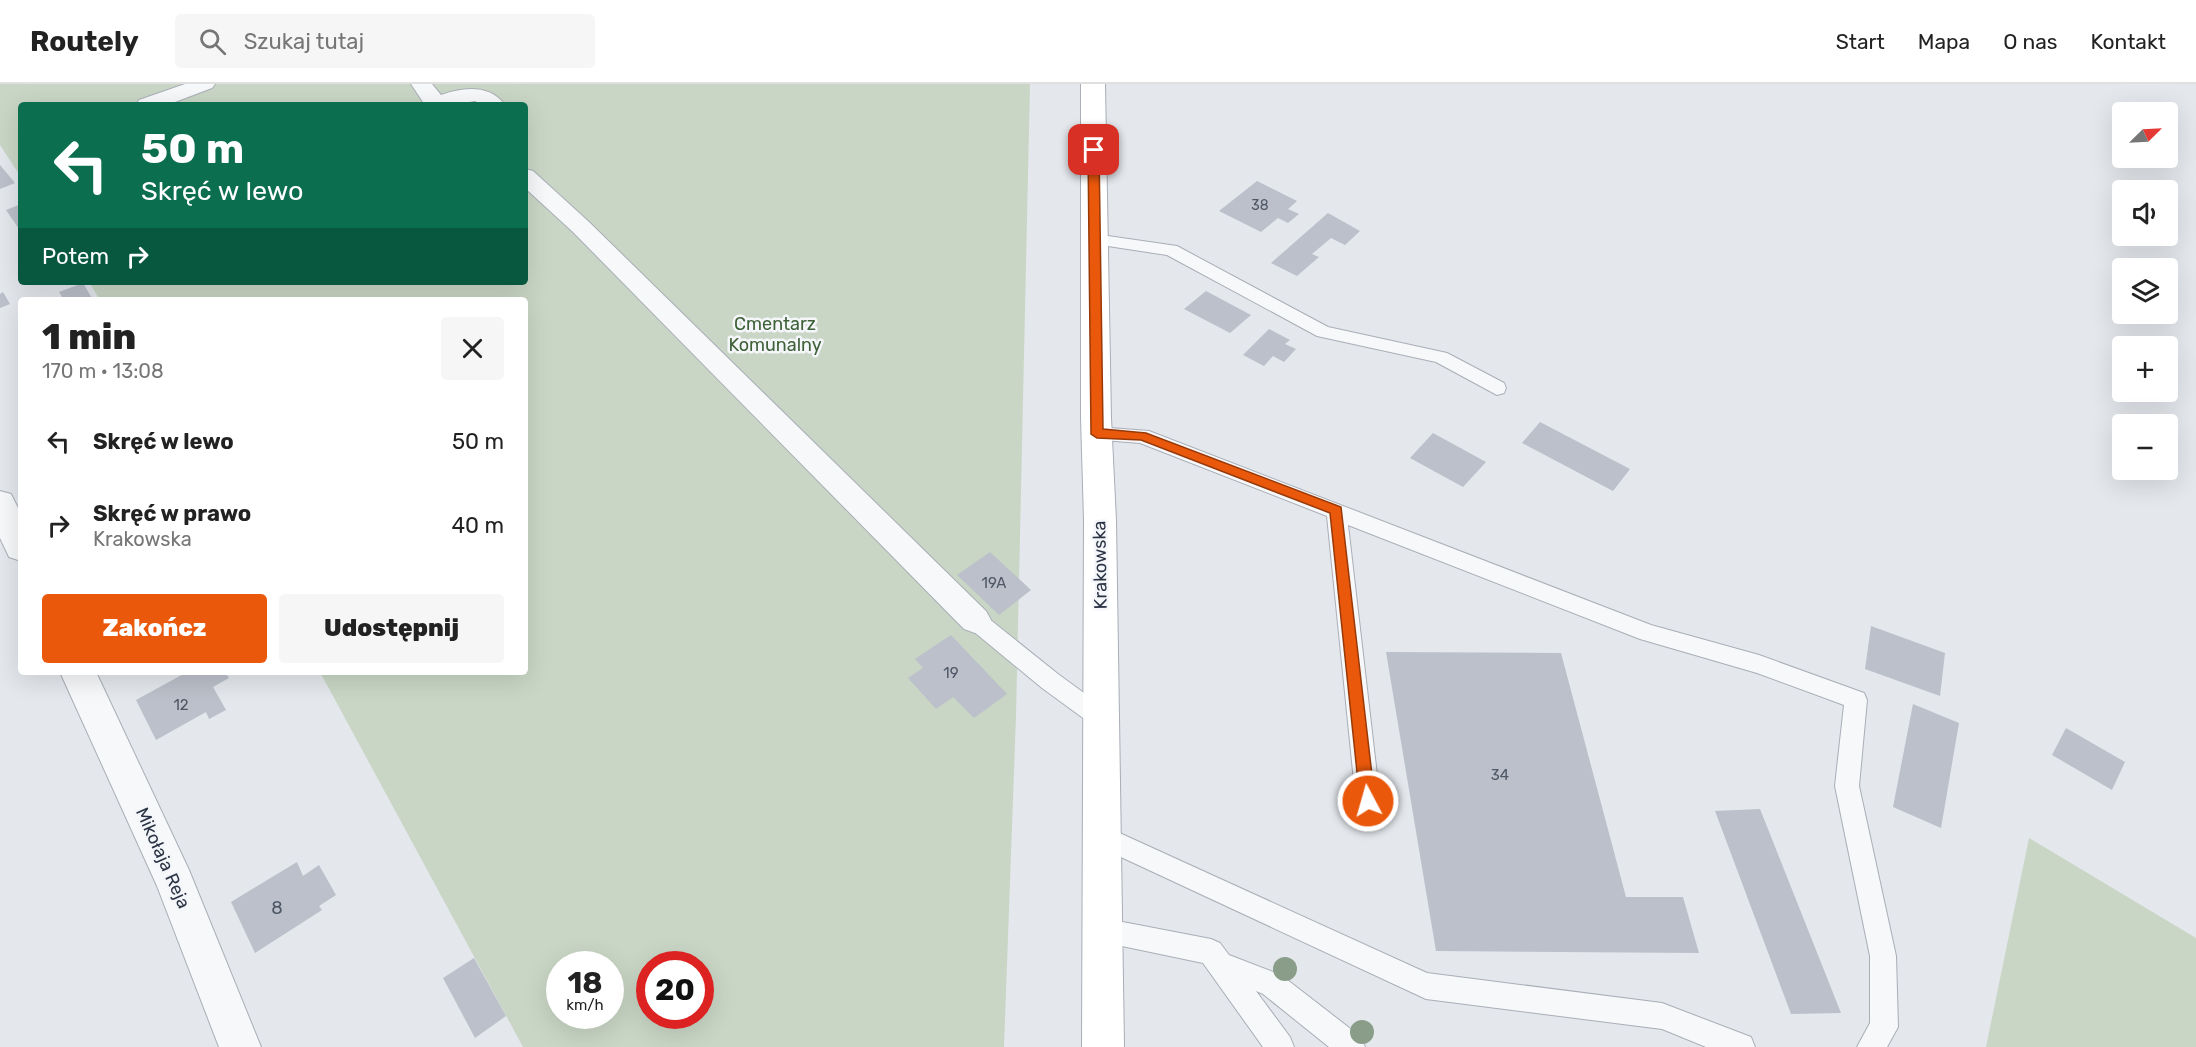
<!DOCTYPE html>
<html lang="pl">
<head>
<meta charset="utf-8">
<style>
	:root { --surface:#fff; --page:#f6f6f6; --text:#222; --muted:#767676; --line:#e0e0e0; --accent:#ea580c }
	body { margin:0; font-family:Rubik,sans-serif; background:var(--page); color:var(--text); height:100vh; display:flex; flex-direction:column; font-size:22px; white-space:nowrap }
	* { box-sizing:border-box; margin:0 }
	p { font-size:20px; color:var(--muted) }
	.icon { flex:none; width:33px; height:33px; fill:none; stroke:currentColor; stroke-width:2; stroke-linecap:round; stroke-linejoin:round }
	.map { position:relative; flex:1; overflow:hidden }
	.details { position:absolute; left:18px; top:213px; width:510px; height:378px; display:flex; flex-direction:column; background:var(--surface); border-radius:6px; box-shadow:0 6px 24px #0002 }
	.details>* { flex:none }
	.top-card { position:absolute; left:18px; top:18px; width:510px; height:183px; border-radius:6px; box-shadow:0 6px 24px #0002; background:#0b6e4f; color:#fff; overflow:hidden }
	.needle { width:39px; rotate:66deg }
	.buttons { position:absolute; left:2112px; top:18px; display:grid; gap:12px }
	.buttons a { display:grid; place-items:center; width:66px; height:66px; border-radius:6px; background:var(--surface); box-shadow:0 6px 24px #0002; font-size:30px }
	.speed { position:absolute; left:546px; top:867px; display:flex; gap:12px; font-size:30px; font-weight:700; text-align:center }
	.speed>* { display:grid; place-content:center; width:78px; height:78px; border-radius:50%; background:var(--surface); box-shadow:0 6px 24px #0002; line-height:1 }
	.speed small { font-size:15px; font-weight:400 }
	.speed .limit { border:9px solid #d22; background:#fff; color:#111 }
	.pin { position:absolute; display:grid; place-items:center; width:51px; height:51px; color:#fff; margin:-26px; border-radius:12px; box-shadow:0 3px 9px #0006 }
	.me { position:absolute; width:66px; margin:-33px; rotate:354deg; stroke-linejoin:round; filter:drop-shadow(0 0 4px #0008) }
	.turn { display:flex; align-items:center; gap:21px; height:126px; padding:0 24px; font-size:27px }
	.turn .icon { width:78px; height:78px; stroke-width:2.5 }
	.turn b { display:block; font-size:42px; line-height:51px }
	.then { display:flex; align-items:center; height:57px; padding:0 24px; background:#0003; gap:12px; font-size:22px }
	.round { display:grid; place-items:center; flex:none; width:63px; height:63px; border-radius:6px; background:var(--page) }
	.head { display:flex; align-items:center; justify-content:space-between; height:102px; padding:0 24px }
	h1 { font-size:36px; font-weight:800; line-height:45px }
	.button { display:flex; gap:12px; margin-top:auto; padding:12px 24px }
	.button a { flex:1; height:69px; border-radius:6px; background:var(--accent); color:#fff; font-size:24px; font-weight:800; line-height:69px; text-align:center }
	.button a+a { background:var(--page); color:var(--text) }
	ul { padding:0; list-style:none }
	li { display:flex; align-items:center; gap:18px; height:84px; padding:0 24px }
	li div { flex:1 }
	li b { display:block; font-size:22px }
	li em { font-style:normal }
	header { display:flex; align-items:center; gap:36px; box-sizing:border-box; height:84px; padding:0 30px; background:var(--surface); border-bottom:2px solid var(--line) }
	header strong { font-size:28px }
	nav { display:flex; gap:33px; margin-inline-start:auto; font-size:21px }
	.search { width:420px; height:54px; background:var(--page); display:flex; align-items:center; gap:15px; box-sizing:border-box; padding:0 21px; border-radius:6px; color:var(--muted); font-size:22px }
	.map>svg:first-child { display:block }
	.green { fill:#c9d6c5; fill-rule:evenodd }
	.building { fill:#bbc0ca }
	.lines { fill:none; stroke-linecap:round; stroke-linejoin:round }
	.service-casing { stroke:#a9aeb7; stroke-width:2 }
	.pedestrian-casing { stroke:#a9aeb7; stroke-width:2 }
	.minor-casing { stroke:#a9aeb7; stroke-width:2 }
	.secondary-casing { stroke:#a9aeb7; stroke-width:2 }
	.service { fill:#f7f8fa; fill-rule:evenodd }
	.pedestrian { fill:#f7f8fa; fill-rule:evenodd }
	.minor { fill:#f7f8fa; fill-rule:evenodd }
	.secondary { fill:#fff; fill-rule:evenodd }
	.tree { fill:#899d89 }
	.route { fill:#ea580c; stroke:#983908; stroke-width:1.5 }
	.labels { text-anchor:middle; stroke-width:5; stroke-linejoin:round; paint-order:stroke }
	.far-number-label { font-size:14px; fill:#4f5766 }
	.number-label { font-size:15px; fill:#4f5766 }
	.park-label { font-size:18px; fill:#3f6138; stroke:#f4f6f9 }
	.street-label { font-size:18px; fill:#2b3445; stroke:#f4f6f9 }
	.near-number-label { font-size:18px; fill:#4f5766 }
</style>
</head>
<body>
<header>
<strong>Routely</strong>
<div class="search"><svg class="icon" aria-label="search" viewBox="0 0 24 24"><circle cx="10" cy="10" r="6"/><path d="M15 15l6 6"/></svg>Szukaj tutaj</div>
<nav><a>Start</a><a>Mapa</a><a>O nas</a><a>Kontakt</a></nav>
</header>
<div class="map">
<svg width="2196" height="963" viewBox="0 0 2196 963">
	<rect width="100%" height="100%" fill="#e4e7ec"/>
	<g class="green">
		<path d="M0,0h1030l-14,632 -12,331h-481l-203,-375h205v-372h-425l-11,-18h436v-177h-504v72l-21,-32zM560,880h50v52h-50zM650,880h50v52h-50z"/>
		<path d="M2029,754l167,100v109h-210z"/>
	</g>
	<g class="building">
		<path d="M0,81l15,18 -15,6z"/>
		<path d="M1257,97l40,20 -9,8 11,5 -11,9 -10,-5 -17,14 -42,-21z"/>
		<path d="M21,120v28l-15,-22z"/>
		<path d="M1328,129l32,18 -15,14 -14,-7 -19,16 7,3 -22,19 -26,-13z"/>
		<path d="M83,199l10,17h-29l-5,-8z"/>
		<path d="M1206,207l45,24 -21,18 -46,-24z"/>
		<path d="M3,208l7,12 -10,4v-14z"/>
		<path d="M1269,245l21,11 -5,4 11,5 -12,13 -11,-6 -9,10 -21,-11z"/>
		<path d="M1540,338l90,47 -17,22 -91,-48z"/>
		<path d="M1433,349l53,29 -23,25 -53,-29z"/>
		<path d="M990,468l41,38 -32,25 -42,-40z"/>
		<path d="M1871,542l74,27 -5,43 -75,-27z"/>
		<path d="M951,551l56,59 -33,24 -21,-21 -17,12 -28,-31 15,-10 -8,-9z"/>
		<path d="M1386,568l175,1 65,244h57l16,56 -263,-2z"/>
		<path d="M187,588h38l4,6 -16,9 13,23 -17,9 -3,-7 -50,28 -20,-40z"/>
		<path d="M1913,620l46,19 -18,105 -48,-21z"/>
		<path d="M2066,644l59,34 -13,28 -60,-35z"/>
		<path d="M1760,725l81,204 -50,1 -76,-203z"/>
		<path d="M297,778l6,14 16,-11 17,30 -17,11 3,4 -67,43 -24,-51z"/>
		<path d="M474,874l32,58 -31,22 -32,-60z"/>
	</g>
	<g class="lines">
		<defs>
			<g id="service">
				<path d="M1094,150l83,12 151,81 119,26 57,30 2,5 -2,5 -7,2 -61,-33 -119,-26 -150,-81 -79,-12 -2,-4 2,-4z"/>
				<path d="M1097,343l52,4 502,194 108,30 105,38 3,7 -8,86 37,170 2,71 -11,20h-30l13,-24v-67l-35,-170 9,-81 -87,-32 -117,-34 -292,-114 32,276 -3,8 -9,3 -9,-3 -3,-8 -29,-285 -187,-73 -50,-4 -3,-5 3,-5z"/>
				<path d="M975,527l8,3 75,60 52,38 4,7 -4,7 -8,3 -8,-3 -52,-38 -75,-62 -3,-6 3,-6z"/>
				<path d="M1102,741l325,148 235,30 89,34 4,10h-49l-44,-18 -236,-30 -333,-155 -3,-8 3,-8z"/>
				<path d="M1102,834l109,21 9,4 9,12 52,20 80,62 4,10h-36l-66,-53 -7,-3 34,46 4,10h-31l-60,-84 -110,-23 -4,-9 4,-9z"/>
			</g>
			<g id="pedestrian">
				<path d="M185,0h30l-3,4 -45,17h-31l3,-5z"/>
				<path d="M411,0h21l9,11c22,-8 49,-11 64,10h-23l-7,-4 -23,4h-27z"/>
				<path d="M525,85l8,2 56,51 397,389 5,9 -5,9 -11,4 -11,-4 -391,-397 -48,-44z"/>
			</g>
			<g id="minor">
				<path d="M0,407l11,3 10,20v47l-12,-4 -9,-19z"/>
				<path d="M60,588h36l93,198 72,177h-42l-62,-161z"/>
			</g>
			<path id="secondary" d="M1081,0h24l6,334 5,102 8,527h-42l2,-527 -3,-102z"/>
		</defs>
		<use href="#service" class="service-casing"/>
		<use href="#pedestrian" class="pedestrian-casing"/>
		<use href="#minor" class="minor-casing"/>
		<use href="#secondary" class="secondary-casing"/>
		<use href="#service" class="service"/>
		<use href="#pedestrian" class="pedestrian"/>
		<use href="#minor" class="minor"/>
		<use href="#secondary" class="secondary"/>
	</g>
	<g class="tree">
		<circle cx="1285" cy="885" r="12"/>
		<circle cx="1362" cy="948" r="12"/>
	</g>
	<path class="route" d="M1094,63l5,3 4,279 43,4 195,74 34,294 -2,5 -5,2 -6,-2 -2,-5 -30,-288 -189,-73 -44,-2 -6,-4 -3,-284z"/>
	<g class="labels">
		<g class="far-number-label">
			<text x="1260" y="126">38</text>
		</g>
		<g class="number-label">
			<text x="994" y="504">19A</text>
			<text x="951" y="594">19</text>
			<text x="181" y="626">12</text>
			<text x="1500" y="696">34</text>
		</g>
		<g class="park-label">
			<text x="775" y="246">Cmentarz<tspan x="775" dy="21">Komunalny</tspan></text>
		</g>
		<g class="street-label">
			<text transform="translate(1100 481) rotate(-91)" y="6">Krakowska</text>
			<text transform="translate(163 774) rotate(66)" y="6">Mikołaja Reja</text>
		</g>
		<g class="near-number-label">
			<text x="277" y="830">8</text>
		</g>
	</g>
</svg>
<div class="buttons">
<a><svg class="needle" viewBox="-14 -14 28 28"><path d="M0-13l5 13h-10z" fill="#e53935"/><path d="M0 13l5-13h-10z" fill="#767676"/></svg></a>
<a><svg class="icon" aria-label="sound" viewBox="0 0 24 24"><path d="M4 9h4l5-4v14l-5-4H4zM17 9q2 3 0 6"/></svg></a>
<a><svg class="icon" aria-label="layers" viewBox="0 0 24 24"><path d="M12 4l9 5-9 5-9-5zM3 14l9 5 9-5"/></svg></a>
<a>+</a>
<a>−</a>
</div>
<div class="speed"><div>18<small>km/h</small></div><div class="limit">20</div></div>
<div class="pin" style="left:1094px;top:66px;background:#d93025"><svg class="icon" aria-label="arrive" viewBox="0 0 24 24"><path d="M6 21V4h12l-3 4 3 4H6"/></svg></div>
<svg class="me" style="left:1368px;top:717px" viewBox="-20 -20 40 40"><circle r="17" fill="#ea580c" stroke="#fff" stroke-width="3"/><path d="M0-11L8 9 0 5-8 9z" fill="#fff"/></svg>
<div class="top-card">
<div class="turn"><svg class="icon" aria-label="left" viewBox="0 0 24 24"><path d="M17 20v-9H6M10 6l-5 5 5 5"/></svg><div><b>50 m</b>Skręć w lewo</div></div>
<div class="then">Potem<svg class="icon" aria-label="right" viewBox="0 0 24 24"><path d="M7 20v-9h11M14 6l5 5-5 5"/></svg></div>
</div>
<section class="details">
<div class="head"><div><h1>1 min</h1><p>170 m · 13:08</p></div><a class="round"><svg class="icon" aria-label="close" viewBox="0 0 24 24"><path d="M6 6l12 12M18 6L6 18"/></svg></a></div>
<ul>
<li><svg class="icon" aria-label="left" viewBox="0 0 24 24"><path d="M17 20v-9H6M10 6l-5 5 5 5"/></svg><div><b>Skręć w lewo</b></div><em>50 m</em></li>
<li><svg class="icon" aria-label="right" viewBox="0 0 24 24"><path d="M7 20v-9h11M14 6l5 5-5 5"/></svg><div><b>Skręć w prawo</b><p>Krakowska</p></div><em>40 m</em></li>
</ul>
<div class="button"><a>Zakończ</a><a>Udostępnij</a></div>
</section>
</div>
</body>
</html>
